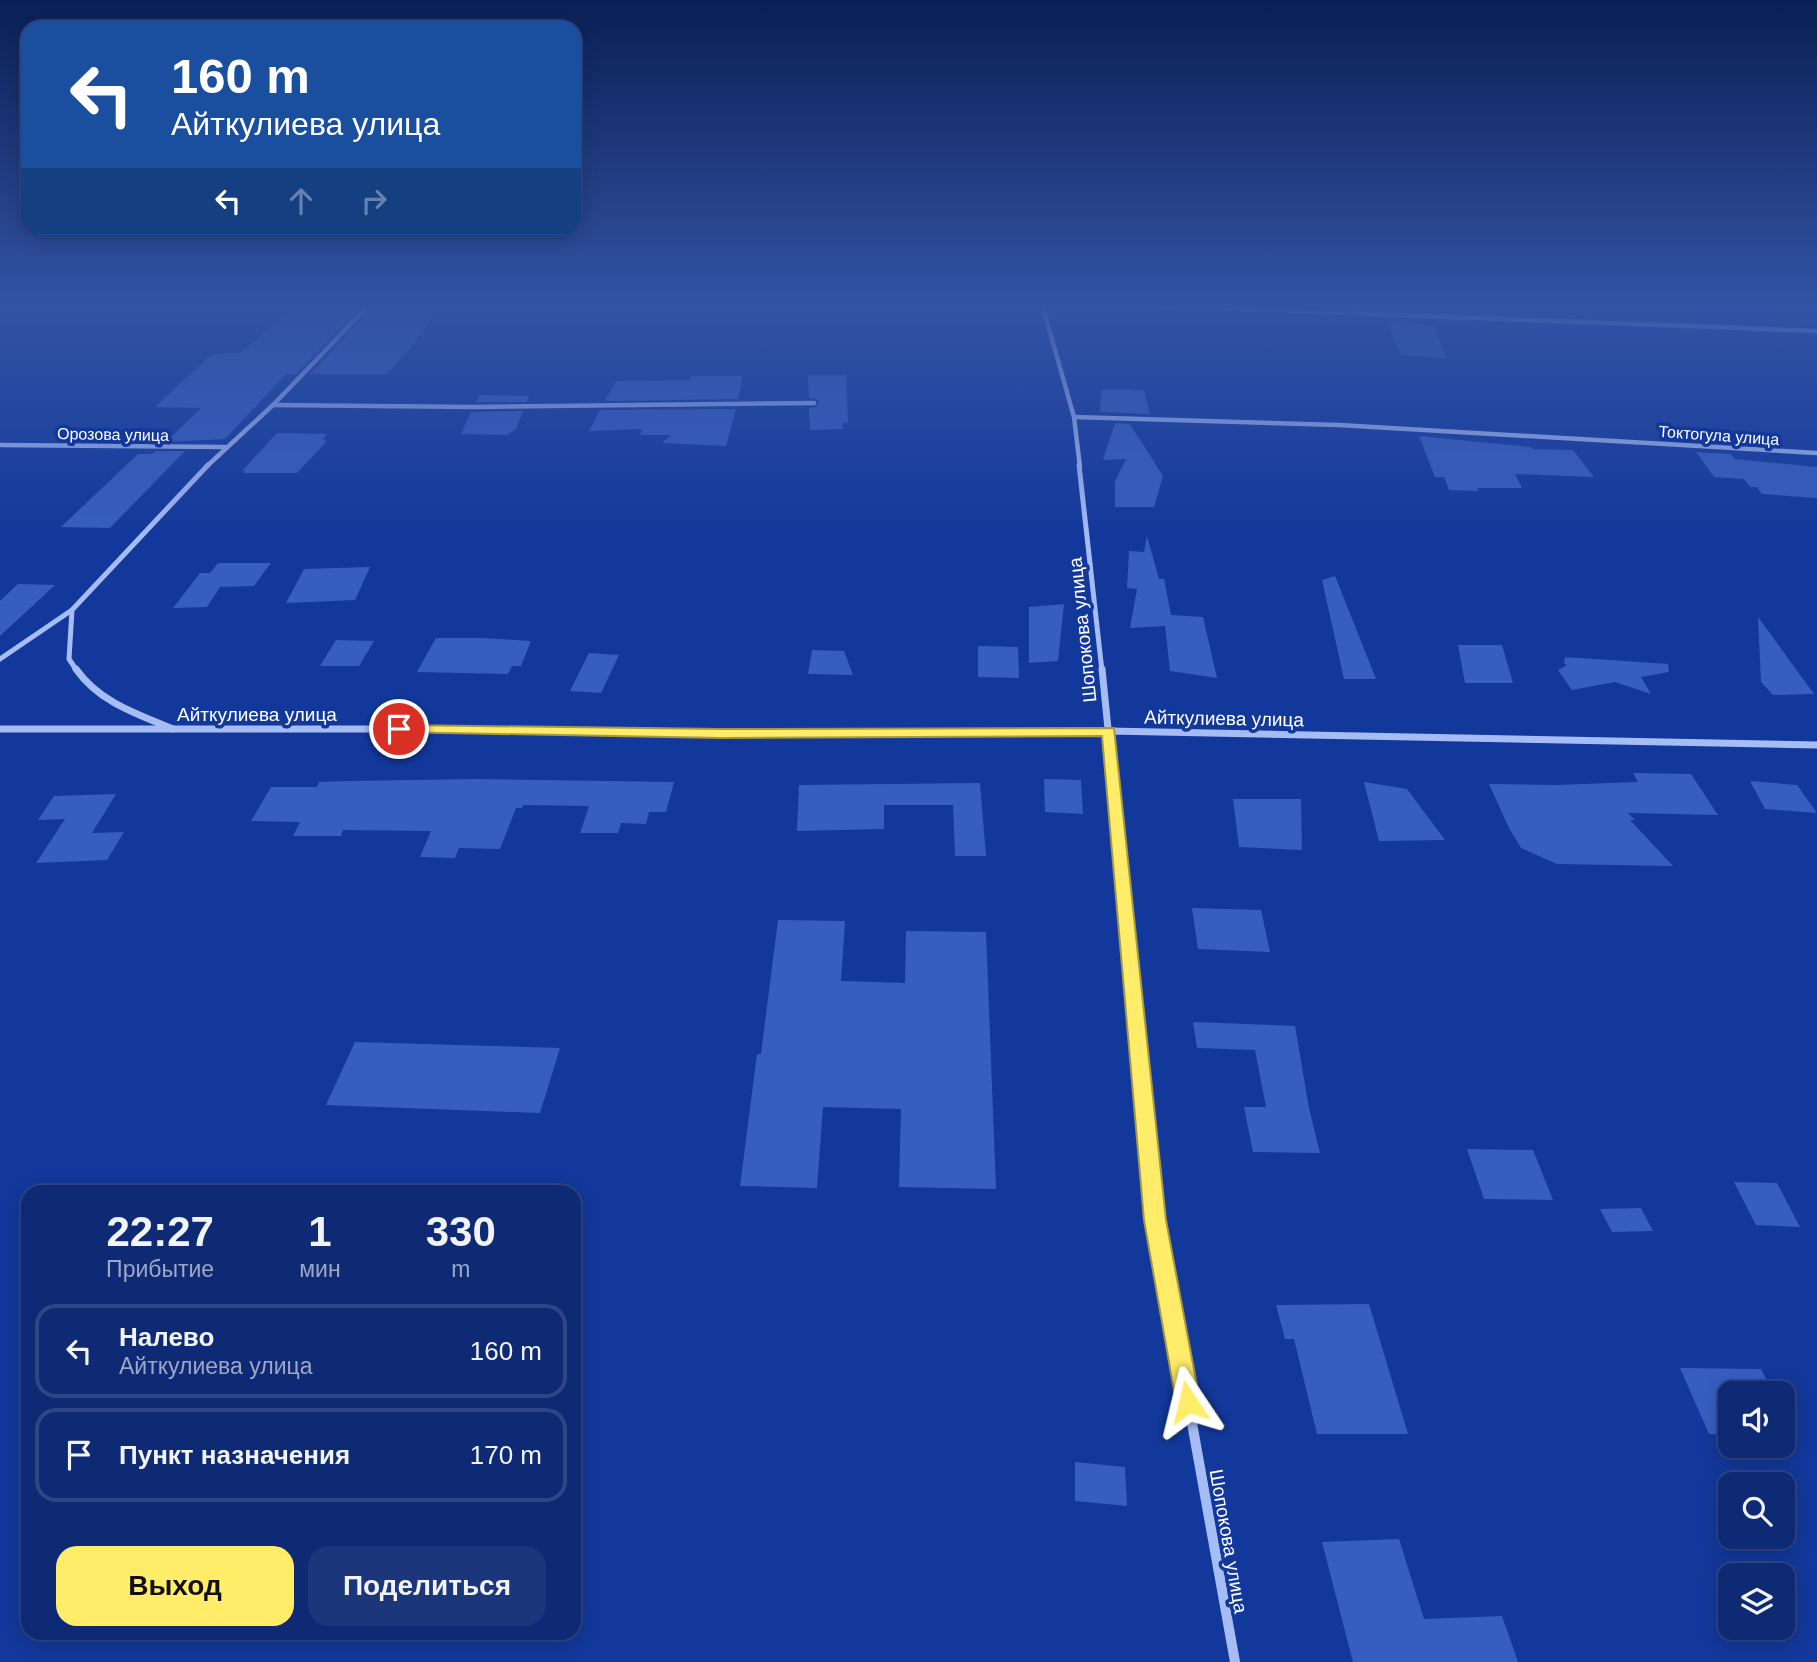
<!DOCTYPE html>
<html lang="ru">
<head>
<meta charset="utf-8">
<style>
	:root { --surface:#0e2a74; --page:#1c367c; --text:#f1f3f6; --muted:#9ba7c5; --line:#2e4686; --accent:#ffec69 }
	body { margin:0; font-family:Helvetica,sans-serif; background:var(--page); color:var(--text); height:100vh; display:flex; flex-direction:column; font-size:26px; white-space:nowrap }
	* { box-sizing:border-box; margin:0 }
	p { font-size:23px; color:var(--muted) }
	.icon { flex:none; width:38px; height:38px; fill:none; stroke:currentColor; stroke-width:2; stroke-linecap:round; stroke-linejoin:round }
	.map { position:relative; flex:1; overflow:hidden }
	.side { position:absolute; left:21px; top:1185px; width:560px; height:455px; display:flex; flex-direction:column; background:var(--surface); border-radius:21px; box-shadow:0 4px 18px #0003,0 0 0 2px var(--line) }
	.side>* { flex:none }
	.guide { position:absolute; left:21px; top:21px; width:560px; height:214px; border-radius:21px; box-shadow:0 4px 18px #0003,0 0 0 2px var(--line); background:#1a4fa0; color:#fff; overflow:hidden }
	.fabs { position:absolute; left:1718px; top:1381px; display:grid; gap:14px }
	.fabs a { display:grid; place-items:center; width:77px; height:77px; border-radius:14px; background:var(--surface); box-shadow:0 4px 18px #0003,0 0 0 2px var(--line); font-size:35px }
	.pin { position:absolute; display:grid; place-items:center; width:60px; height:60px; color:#fff; margin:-30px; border:4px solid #fff; border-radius:50%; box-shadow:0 2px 7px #0007 }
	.me { position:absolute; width:77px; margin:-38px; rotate:350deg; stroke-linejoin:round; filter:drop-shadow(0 0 5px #0008) }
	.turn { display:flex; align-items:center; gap:24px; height:147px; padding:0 35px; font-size:32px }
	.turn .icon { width:91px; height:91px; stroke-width:2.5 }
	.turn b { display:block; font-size:49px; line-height:60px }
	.lanes { display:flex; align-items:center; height:66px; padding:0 35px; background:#0003; justify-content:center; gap:35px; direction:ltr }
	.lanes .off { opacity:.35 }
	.eta { display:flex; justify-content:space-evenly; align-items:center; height:119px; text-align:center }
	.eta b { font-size:42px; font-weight:800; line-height:49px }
	.cta { display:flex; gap:14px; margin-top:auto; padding:14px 35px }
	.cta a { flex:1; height:80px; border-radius:21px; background:var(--accent); color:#111; font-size:28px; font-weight:800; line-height:80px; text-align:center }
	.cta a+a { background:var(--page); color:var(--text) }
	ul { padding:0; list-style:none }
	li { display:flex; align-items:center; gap:21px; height:94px; margin:0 14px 10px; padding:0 21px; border:4px solid var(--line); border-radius:21px }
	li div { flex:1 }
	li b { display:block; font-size:26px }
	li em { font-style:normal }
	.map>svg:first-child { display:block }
	.building { fill:#365ec1 }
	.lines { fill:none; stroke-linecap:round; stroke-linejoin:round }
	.minor-far4 { stroke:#a6bcf4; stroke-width:4.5 }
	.minor-far3 { stroke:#a6bcf4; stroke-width:5 }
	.minor-far2 { stroke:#a6bcf4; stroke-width:7 }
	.minor-far1 { stroke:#a6bcf4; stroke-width:9 }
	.minor { stroke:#a6bcf4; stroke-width:10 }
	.route { fill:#ffec69; stroke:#a69944; stroke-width:2 }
	.labels { text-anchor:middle; stroke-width:7; stroke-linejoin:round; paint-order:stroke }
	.far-street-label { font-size:16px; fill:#fff; stroke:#12389b }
	.street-label { font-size:19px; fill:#fff; stroke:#12389b }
</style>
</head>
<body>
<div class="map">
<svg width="1817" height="1662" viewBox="0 0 1817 1662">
	<rect width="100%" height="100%" fill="#12389b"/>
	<g class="building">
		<path d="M294,308l65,1 -63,65h-10l-61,65 -59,3 35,-34 -46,-1 57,-53 28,-1z"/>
		<path d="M372,309l65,2 -24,34 -26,29h-77z"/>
		<path d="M1388,319l46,7 12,32 -45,-3 -8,-16z"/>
		<path d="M808,375h38l2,48h-5v6l-33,1 -1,-22 7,-1 3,-5 -3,-3 -7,-1z"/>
		<path d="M691,376h52l-5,23 -133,2 11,-20 74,-1z"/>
		<path d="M1127,389l17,2 6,23 -50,-2 1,-22z"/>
		<path d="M480,395l49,1 -2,6h-51z"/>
		<path d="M736,409l-10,37 -64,-3 9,-8h-31l2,-6 -53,2 11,-21z"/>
		<path d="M523,411l-7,18 -9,6 -46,-1 10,-22z"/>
		<path d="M1115,423l15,1 33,52 -9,31h-39v-26l11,-22 -23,1z"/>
		<path d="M277,433l50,1 -4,6 4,1 -30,32h-53l1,-2h-3z"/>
		<path d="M1419,436l112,11 2,2 40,1 21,27 -79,-3 7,14h-45l2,3 -30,-1 -5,-13h-9z"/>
		<path d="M156,451h29l-75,77 -49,-1 77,-73h14z"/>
		<path d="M1696,452l35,2 4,5 82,8v31l-55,-4 -5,-7h-7l-6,-8 -30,-2z"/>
		<path d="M1147,536l12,43h5l7,36 32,2 14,61 -47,-7 -5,-45 -35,2 7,-39 -10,-1 2,-37 15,1z"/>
		<path d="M218,563h53l-17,23 -34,1 -13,20 -34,1 27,-35h10z"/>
		<path d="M370,567l-15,33 -69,3 18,-34z"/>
		<path d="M1335,576l41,103h-32l-22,-99z"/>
		<path d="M18,584l37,1 -55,51v-35z"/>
		<path d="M1064,604l-6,57 -29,2v-56z"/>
		<path d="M1758,617l56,77 -41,1 -12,-13z"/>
		<path d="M436,638h45l50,3 -10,25h-9l-4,8 -91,-2z"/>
		<path d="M336,640l38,1 -15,25h-39z"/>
		<path d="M1458,645h44l11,38h-48z"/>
		<path d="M978,646l40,1 1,31 -41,-1z"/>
		<path d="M812,650l32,1 9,24 -45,-1z"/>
		<path d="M589,653l30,2 -18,38 -31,-2z"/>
		<path d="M1565,657l103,7 1,8 -28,5 10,17 -36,-12 -43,8 -14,-20 9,-5 -3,-1z"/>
		<path d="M1633,773l58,1 27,41 -90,-2 7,7h-5l43,46 -116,-2 -36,-16 -12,-20 -20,-44 67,1 82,-3z"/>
		<path d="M475,779l199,3 -8,30h-17l-3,12 -25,-1 -3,10h-38l9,-27 -66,-1 -1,3h-6l-16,41 -41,-1 -4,10 -35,-1 11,-26 -88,-1 -2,6h-48l7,-14 -49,-1 20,-34h46l2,-5 30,-1z"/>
		<path d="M1044,779l37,1 2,34 -38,-2z"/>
		<path d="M1750,781l47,4 20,28 -52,-4z"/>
		<path d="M1364,782l43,7 38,51 -66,1z"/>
		<path d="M980,783l6,73h-31l-2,-51h-69v24l-87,2 2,-46z"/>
		<path d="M116,794l-24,39 32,-1 -17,28 -71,3 29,-44 -27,1 16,-24z"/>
		<path d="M1233,799h68l1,51 -63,-3z"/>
		<path d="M1192,908l69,2 9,42 -72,-3z"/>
		<path d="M778,920l67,1 -4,60 64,2 1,-52 80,1 10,257 -97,-2 2,-78 -78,-2 -6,81 -77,-2 17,-132h4z"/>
		<path d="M1193,1022l102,4 14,82 11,45 -67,-1 -9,-45h22l-11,-57 -58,-2z"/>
		<path d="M355,1042l205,6 -20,65 -214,-8z"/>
		<path d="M1467,1149l66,1 20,50 -69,-1z"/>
		<path d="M1734,1182l43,1 23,44 -44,-2z"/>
		<path d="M1641,1208l12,23 -41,1 -12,-23z"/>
		<path d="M1369,1304l39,130h-91l-23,-95h-9l-9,-34z"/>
		<path d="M1680,1368l81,1 12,24h-42v42l-22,-1z"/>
		<path d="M1075,1462l50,5 2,39 -52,-5z"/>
		<path d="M1399,1539l25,80 78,-3 16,46h-165l-31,-120z"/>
	</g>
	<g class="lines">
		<g class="minor-far4">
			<path d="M592,304h121"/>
			<path d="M1042,304l32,113 6,50"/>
			<path d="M1110,304l707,27"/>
			<path d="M273,405l202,2 339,-4"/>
			<path d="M1074,417l265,8 478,28"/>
			<path d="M0,445l225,2"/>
			<path d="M206,467l67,-62 97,-101"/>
		</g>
		<g class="minor-far3">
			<path d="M1079,465l23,206"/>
			<path d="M0,659l72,-49"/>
			<path d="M77,671l-8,-12 3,-49 136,-145"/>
		</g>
		<g class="minor-far2">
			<path d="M76,669c23,33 61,45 97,60"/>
			<path d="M1102,669l26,259"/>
			<path d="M0,729h448l273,4 388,-2 708,14"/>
		</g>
		<path class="minor-far1" d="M1127,927l28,293 6,33"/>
		<path class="minor" d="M1161,1251l74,411"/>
	</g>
	<linearGradient id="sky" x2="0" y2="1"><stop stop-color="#0a1f55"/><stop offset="0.57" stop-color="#3353a4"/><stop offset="1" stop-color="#3353a4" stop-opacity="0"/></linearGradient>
	<rect width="1817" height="537" fill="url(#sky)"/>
	<path class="route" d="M399,725l322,4 393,-1 52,492 34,182 -4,9 -8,3 -9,-3 -3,-9 -32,-182 -42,-484 -381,2 -327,-6 -2,-3z"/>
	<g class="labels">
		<g class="far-street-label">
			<text transform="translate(113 434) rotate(1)" y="6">Орозова улица</text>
			<text transform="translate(1719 435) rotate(4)" y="6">Токтогула улица</text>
		</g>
		<g class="street-label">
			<text transform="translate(1082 630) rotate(-96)" y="7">Шопокова улица</text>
			<text x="257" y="721">Айткулиева улица</text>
			<text transform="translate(1224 718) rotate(1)" y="7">Айткулиева улица</text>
			<text transform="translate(1229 1541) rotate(80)" y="7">Шопокова улица</text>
		</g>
	</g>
</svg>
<div class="fabs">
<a><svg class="icon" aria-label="sound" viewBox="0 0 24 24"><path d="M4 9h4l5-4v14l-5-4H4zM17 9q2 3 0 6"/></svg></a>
<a><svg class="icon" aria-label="search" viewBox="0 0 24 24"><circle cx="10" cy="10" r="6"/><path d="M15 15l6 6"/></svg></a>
<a><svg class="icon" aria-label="layers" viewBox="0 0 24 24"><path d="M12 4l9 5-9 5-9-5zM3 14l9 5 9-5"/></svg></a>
</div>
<div class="pin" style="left:399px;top:729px;background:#d93025"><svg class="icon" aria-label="arrive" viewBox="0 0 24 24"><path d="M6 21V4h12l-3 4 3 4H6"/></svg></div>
<svg class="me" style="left:1188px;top:1402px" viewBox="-20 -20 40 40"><path d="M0-17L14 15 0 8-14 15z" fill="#ffec69" stroke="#fff" stroke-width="4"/></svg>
<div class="guide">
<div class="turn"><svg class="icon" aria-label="left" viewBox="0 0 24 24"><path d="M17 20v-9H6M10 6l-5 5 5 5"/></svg><div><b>160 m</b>Айткулиева улица</div></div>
<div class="lanes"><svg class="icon" aria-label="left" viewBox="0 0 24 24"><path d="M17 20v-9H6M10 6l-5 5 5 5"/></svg><svg class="icon off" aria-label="ahead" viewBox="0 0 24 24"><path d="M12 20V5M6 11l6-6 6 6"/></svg><svg class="icon off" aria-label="right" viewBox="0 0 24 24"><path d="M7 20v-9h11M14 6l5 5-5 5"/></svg></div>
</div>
<section class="side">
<div class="eta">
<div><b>22:27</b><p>Прибытие</p></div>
<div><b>1</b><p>мин</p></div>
<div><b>330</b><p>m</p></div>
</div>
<ul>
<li><svg class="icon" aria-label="left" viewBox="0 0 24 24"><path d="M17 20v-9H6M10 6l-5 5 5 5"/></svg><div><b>Налево</b><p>Айткулиева улица</p></div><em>160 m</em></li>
<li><svg class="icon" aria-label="arrive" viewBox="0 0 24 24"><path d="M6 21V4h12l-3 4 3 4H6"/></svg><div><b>Пункт назначения</b></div><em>170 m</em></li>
</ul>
<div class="cta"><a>Выход</a><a>Поделиться</a></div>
</section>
</div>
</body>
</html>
